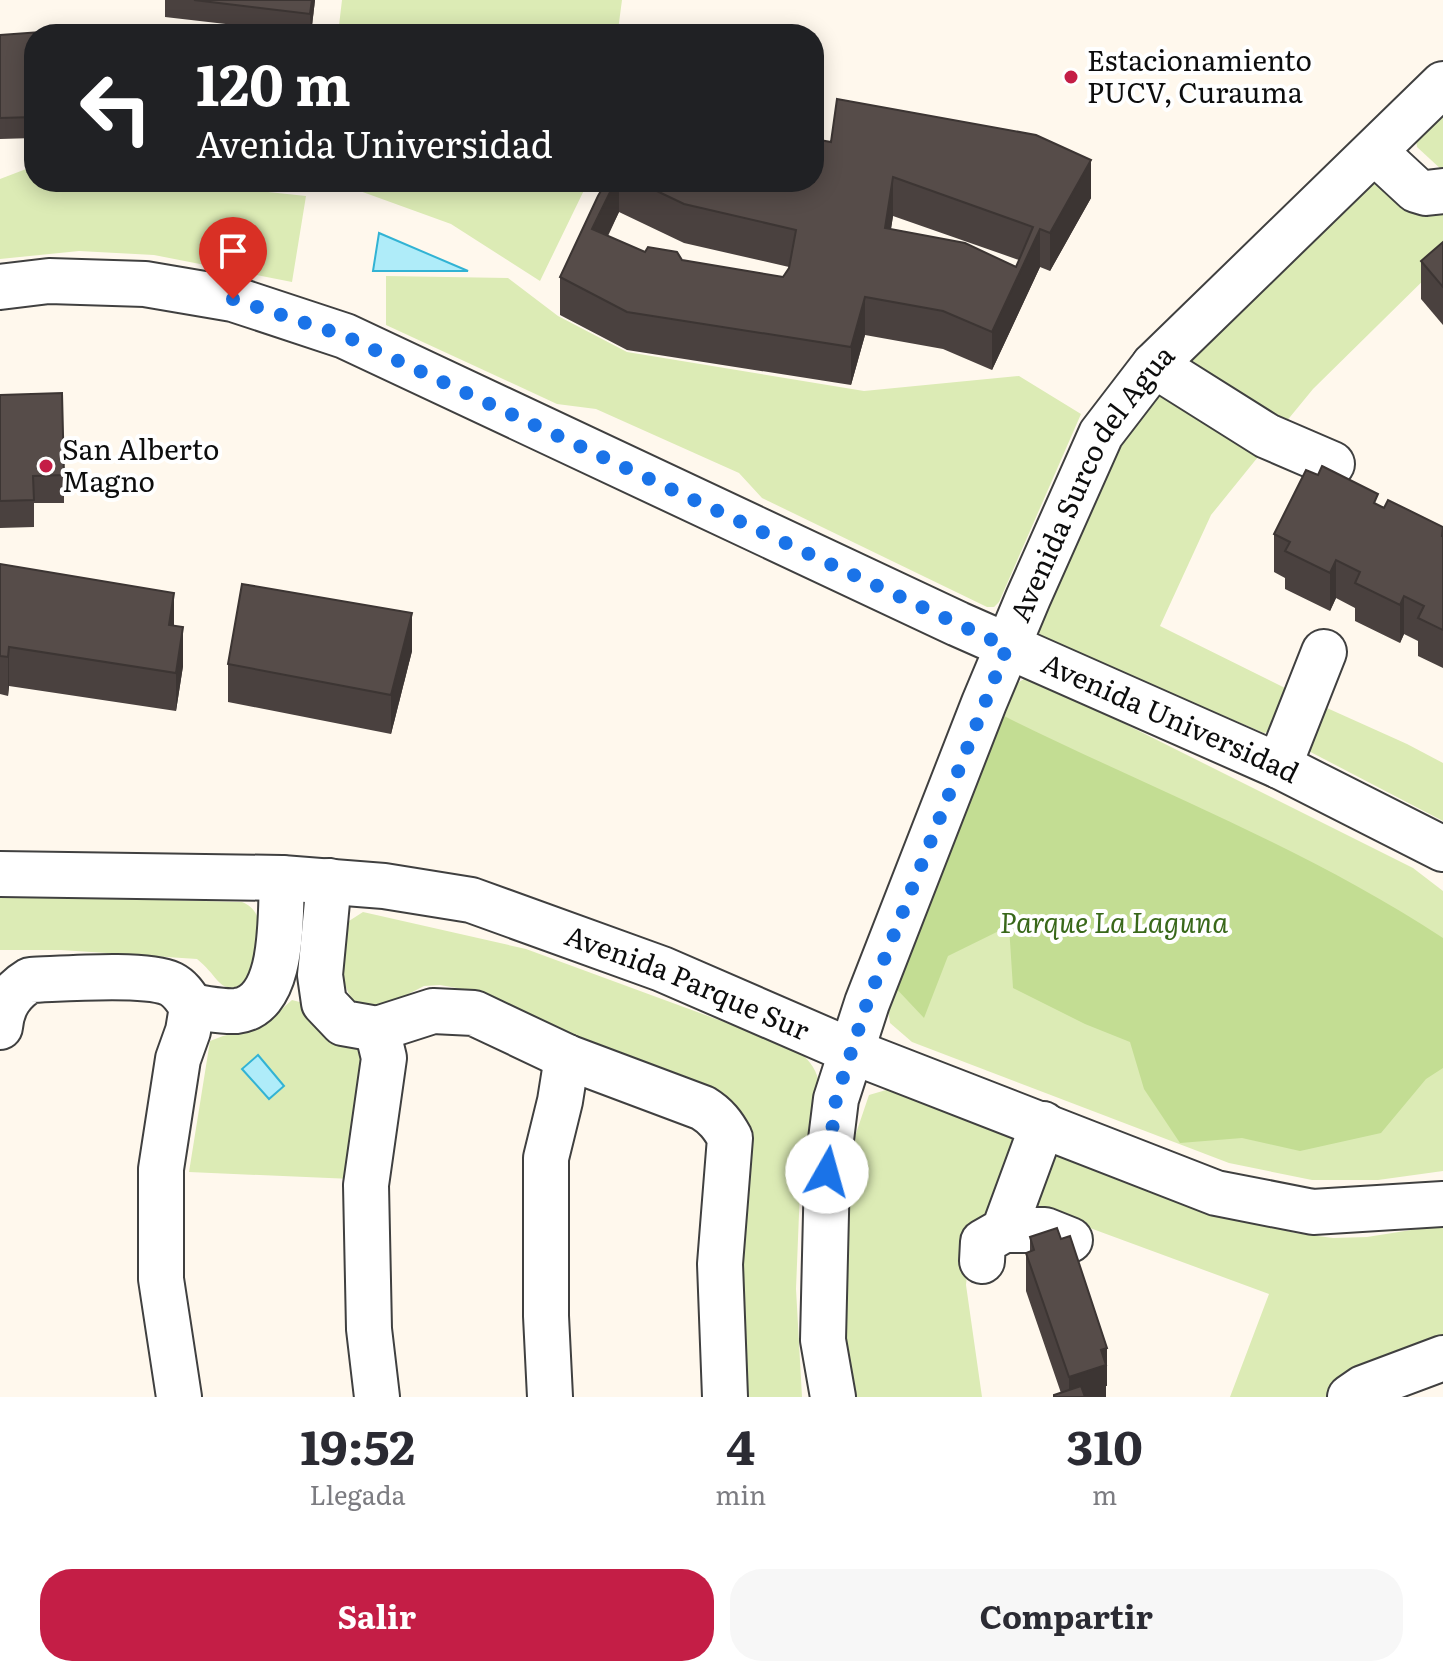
<!DOCTYPE html>
<html lang="es">
<head>
<meta charset="utf-8">
<style>
	:root { --surface:#fff; --page:#f7f7f7; --text:#2b2b33; --muted:#7c7c81; --accent:#c41e46 }
	body { margin:0; font-family:Literata,serif; background:var(--page); color:var(--text); height:100vh; display:flex; flex-direction:column; font-size:30px; white-space:nowrap }
	* { box-sizing:border-box; margin:0 }
	p { font-size:26px; color:var(--muted) }
	.icon { flex:none; width:44px; height:44px; fill:none; stroke:currentColor; stroke-width:2; stroke-linecap:round; stroke-linejoin:round }
	.map { position:relative; height:1397px; overflow:hidden }
	.panel { display:flex; flex-direction:column; background:var(--surface); flex:1 }
	.panel>* { flex:none }
	.banner { position:absolute; left:24px; top:24px; width:800px; height:168px; border-radius:32px; box-shadow:0 4px 20px #0003; background:#202124; color:#fff; overflow:hidden }
	.pin { position:absolute; display:grid; place-items:center; width:68px; height:68px; color:#fff; margin:-82px -34px; border-radius:50% 50% 50% 0; rotate:-45deg; box-shadow:0 0 8px #0007 }
	.pin .icon { rotate:45deg }
	.me { position:absolute; width:88px; margin:-44px; rotate:7deg; stroke-linejoin:round; filter:drop-shadow(0 0 6px #0008) }
	.turn { display:flex; align-items:center; gap:28px; height:168px; padding:0 40px; font-size:36px }
	.turn .icon { width:104px; height:104px; stroke-width:2.5 }
	.turn b { display:block; font-size:56px; line-height:68px }
	.eta { display:flex; justify-content:space-evenly; align-items:center; height:136px; text-align:center }
	.eta b { font-size:48px; font-weight:700; line-height:56px }
	.action { display:flex; gap:16px; margin-top:auto; padding:16px 40px }
	.action a { flex:1; height:92px; border-radius:32px; background:var(--accent); color:#fff; font-size:32px; font-weight:700; line-height:92px; text-align:center }
	.action a+a { background:var(--page); color:var(--text) }
	.map>svg:first-child { display:block }
	.green { fill:#dcebb5 }
	.forest { fill:#c3dd93 }
	.water { fill:#afecf9; stroke:#32b3d4; stroke-width:2 }
	.lines { fill:none; stroke-linecap:round; stroke-linejoin:round }
	.minor-casing { stroke:#404040; stroke-width:48 }
	.minor { stroke:#fff; stroke-width:44 }
	.wall { fill:#4a413f; fill-rule:evenodd }
	.shaded-wall { fill:#3c3533 }
	.building { fill:#564c49; stroke:#3c3533; stroke-width:2; fill-rule:evenodd }
	.route { stroke:#1a73e8; stroke-width:14; stroke-dasharray:0 25.2 }
	.poi-dot { fill:#c41e46; stroke:#fff; stroke-width:3 }
	.labels { text-anchor:middle; stroke-width:8; stroke-linejoin:round; paint-order:stroke }
	.poi-label { font-size:28px; fill:#0d0d0d; stroke:#fff; text-anchor:start }
	.street-label { font-size:28px; fill:#0d0d0d; stroke:#fff }
	.park-label { font-size:28px; font-style:italic; fill:#39681a; stroke:#fff }
</style>
</head>
<body>
<div class="map">
<svg width="1443" height="1397" viewBox="0 0 1443 1397">
	<rect width="100%" height="100%" fill="#fff8ed"/>
	<g class="green">
		<path d="M342,0h280l-4,30 3,4h-283z"/>
		<path d="M1443,112v59l-26,-24 -1,-8z"/>
		<path d="M34,166v16h142l130,14 -14,86 -138,-27 -75,-4 -79,8v-80z"/>
		<path d="M1376,179l67,33v49l-130,128 -32,39 -90,-59 -2,-12z"/>
		<path d="M335,182h253l-48,99 -89,-57z"/>
		<path d="M386,276l122,2 50,38 69,36 237,39 155,-15 62,38 -82,188 -5,5h-7l-225,-109 -23,-25 -143,-64 -39,-5 -171,-79z"/>
		<path d="M1169,392l93,60 -51,63 -51,111 131,65 -21,40 -6,2 -221,-94 -4,-6v-9l79,-180 39,-51z"/>
		<path d="M1026,678l9,1 378,189 30,23v280l-65,9h-66l-83,-17 -317,-121 -22,-19 -4,-28 131,-312z"/>
		<path d="M1318,704l89,40 36,19v58l-144,-75z"/>
		<path d="M0,896l242,6c29,11 16,53 15,77 -41,19 -32,3 -60,-20l-136,-9h-61z"/>
		<path d="M363,912l163,37 269,99c12,10 20,18 24,34l-19,107 -4,100 6,108h-57l-22,-300 -266,-109 -17,-3 -16,1 -45,23 -21,-4c-24,-22 -13,-54 -9,-84z"/>
		<path d="M292,1000l19,5 17,32 32,14 5,11 -13,117 -163,-7 21,-131 13,-5 37,-8z"/>
		<path d="M893,1088l126,51 -24,72 -23,12 -6,62 16,112h-125l-12,-62 5,-184 19,-56z"/>
		<path d="M1054,1153l160,58 81,22 38,5 34,-1 76,-12v112l-36,10 -36,17 -43,33h-98l39,-103 -236,-87z"/>
	</g>
	<path class="forest" d="M1004,716c147,73 301,131 439,222v130l-17,11 -45,54 -81,18 -58,-13 -62,5 -36,-54 -14,-47 -45,-18 -72,-36 -4,-62 -61,30 -24,62 -33,-35z"/>
	<g class="water">
		<path d="M379,233l89,38h-95z"/>
		<path d="M258,1055l26,31 -15,13 -27,-30z"/>
	</g>
	<g class="lines">
		<defs>
			<g id="minor">
				<path d="M1375,152l41,38 10,3 17,-2"/>
				<path id="s1" d="M0,287l49,-6 96,3 88,15 112,37 613,288 321,142 164,83"/>
				<path d="M1154,365l113,71 65,28"/>
				<path d="M1279,766l45,-114"/>
				<path id="s2" d="M0,874l282,4 102,8 87,14 191,69 189,82 365,142 97,19 130,-8"/>
				<path d="M329,881l-9,94 4,28 19,20 34,6 56,-18 41,2 93,44 136,51c13,8 20,17 27,30l-10,126 5,133"/>
				<path d="M192,1007c14,1 30,5 44,4 50,-5 44,-96 46,-133"/>
				<path d="M0,1027c2,-22 12,-36 30,-47 32,-1 115,-8 141,4 10,5 15,14 21,23l-4,24 -10,28 -17,110v110l18,118"/>
				<path d="M1004,1230h41l25,10"/>
				<path d="M982,1261l1,-19 21,-12 39,-106"/>
				<path d="M377,1397l-8,-68 -3,-144 18,-127 -7,-29"/>
				<path d="M550,1397l-4,-81v-158l14,-57 7,-44"/>
				<path id="s3" d="M833,1397l-10,-57 4,-168 9,-73 31,-96 117,-300 44,-105 73,-164 53,-69 289,-281"/>
				<path d="M1350,1397l13,-9 80,-30"/>
			</g>
		</defs>
		<use href="#minor" class="minor-casing"/>
		<use href="#minor" class="minor"/>
	</g>
	<g class="wall">
		<path d="M165,0h150l-4,34 -146,-17z"/>
		<path d="M34,34v104l-34,1v-104z"/>
		<path d="M831,142l260,56 -41,73 -10,-4 -48,103 -49,-21 -78,-14 -14,50 -224,-35 -67,-35v-38l46,-95h208zM619,212l65,31 105,24v1l-6,9 -101,-17 -37,-8 -37,-16zM893,216l126,44 -3,7 -125,-38z"/>
		<path d="M1443,242v83l-22,-26v-38z"/>
		<path d="M0,395l64,80v28h-30v24l-34,1z"/>
		<path d="M1378,505l65,22v141l-25,-12v-15l-14,-7 -4,9 -45,-22v-13l-19,-10 -6,13 -45,-22v-11l-11,-6v-38z"/>
		<path d="M0,564l174,62 9,40 -7,45 -167,-25 -1,10 -8,-2z"/>
		<path d="M412,651l-21,83 -163,-32v-38z"/>
		<path d="M1030,1237l77,149h-1v11l-45,-4 -35,-102v-38l4,-2z"/>
	</g>
	<g class="shaded-wall">
		<path d="M312,0h3l-4,34 -1,-20z"/>
		<path d="M1091,160v38l-41,73v-38z"/>
		<path d="M893,177v39l-8,50v-38z"/>
		<path d="M615,182h4v30l-27,55v-38z"/>
		<path d="M1040,229v38l-48,103v-38z"/>
		<path d="M865,297v38l-14,50v-38z"/>
		<path d="M1336,560v38l-6,13v-38z"/>
		<path d="M174,593v38l-5,-6z"/>
		<path d="M1404,596v38l-4,9v-38z"/>
		<path d="M412,613v38l-21,83v-39z"/>
		<path d="M183,627v39l-7,45v-38z"/>
		<path d="M9,647v39l-1,10v-39z"/>
		<path d="M1107,1348v38h-1v11h-37v-20l32,-27z"/>
	</g>
	<g class="building">
		<path d="M194,0h118l-2,14z"/>
		<path d="M137,25l1,9h-104v83l-34,1v-83z"/>
		<path d="M837,99l199,36 55,25 -41,73 -10,-4 -48,103 -49,-21 -78,-14 -14,50 -224,-35 -67,-35 38,-81 8,-14h9l-23,47 53,23 3,-5 29,5 5,8 101,17 6,-9 7,-38 -112,-26 -46,-22h176v-43l17,3zM893,177l140,50 -17,40 -51,-24 -80,-15z"/>
		<path d="M1443,242v45l-22,-26z"/>
		<path d="M62,393l2,82 -31,1 1,24 -34,1v-106z"/>
		<path d="M1322,466l56,28 -4,9 10,5 4,-8 55,27 -1,9h1v94l-25,-12 6,-12 -20,-10 -4,9 -45,-22 5,-11 -24,-12 -6,13 -45,-22 5,-9 -16,-8 32,-64 12,5z"/>
		<path d="M0,564l174,29 -5,32 14,2 -7,46 -167,-26 -1,10 -8,-1z"/>
		<path d="M242,584l170,29 -21,82 -163,-31z"/>
		<path d="M1057,1228l4,11 9,-3 37,112 -6,2 5,15 -37,12 -43,-124 8,-3 -4,-13z"/>
		<path d="M1081,1386l4,11h-31v-2z"/>
	</g>
	<g class="lines">
		<path class="route" d="M233,299l112,37 662,311 -140,356 -31,96 -9,73"/>
	</g>
	<g class="poi-dot">
		<circle cx="1071" cy="77" r="8"/>
		<circle cx="46" cy="466" r="8"/>
	</g>
	<g class="labels">
		<g class="poi-label">
			<text x="1087" y="71">Estacionamiento<tspan x="1087" dy="32">PUCV, Curauma</tspan></text>
			<text x="62" y="460">San Alberto<tspan x="62" dy="32">Magno</tspan></text>
		</g>
		<g class="street-label">
			<text dy="10" stroke="none"><textPath href="#s3" startOffset="968">Avenida Surco del Agua</textPath></text>
			<text dy="10" stroke="none"><textPath href="#s1" startOffset="1262">Avenida Universidad</textPath></text>
			<text dy="10" stroke="none"><textPath href="#s2" startOffset="704">Avenida Parque Sur</textPath></text>
		</g>
		<g class="park-label">
			<text x="1114" y="933">Parque La Laguna</text>
		</g>
	</g>
</svg>
<div class="pin" style="left:233px;top:299px;background:#d93025"><svg class="icon" aria-label="arrive" viewBox="0 0 24 24"><path d="M6 21V4h12l-3 4 3 4H6"/></svg></div>
<svg class="me" style="left:827px;top:1172px" viewBox="-20 -20 40 40"><circle r="19" fill="#fff"/><path d="M0-13L10 11 0 6-10 11z" fill="#1a73e8"/></svg>
<div class="banner">
<div class="turn"><svg class="icon" aria-label="left" viewBox="0 0 24 24"><path d="M17 20v-9H6M10 6l-5 5 5 5"/></svg><div><b>120 m</b>Avenida Universidad</div></div>
</div>
</div>
<section class="panel">
<div class="eta">
<div><b>19:52</b><p>Llegada</p></div>
<div><b>4</b><p>min</p></div>
<div><b>310</b><p>m</p></div>
</div>
<div class="action"><a>Salir</a><a>Compartir</a></div>
</section>
</body>
</html>
